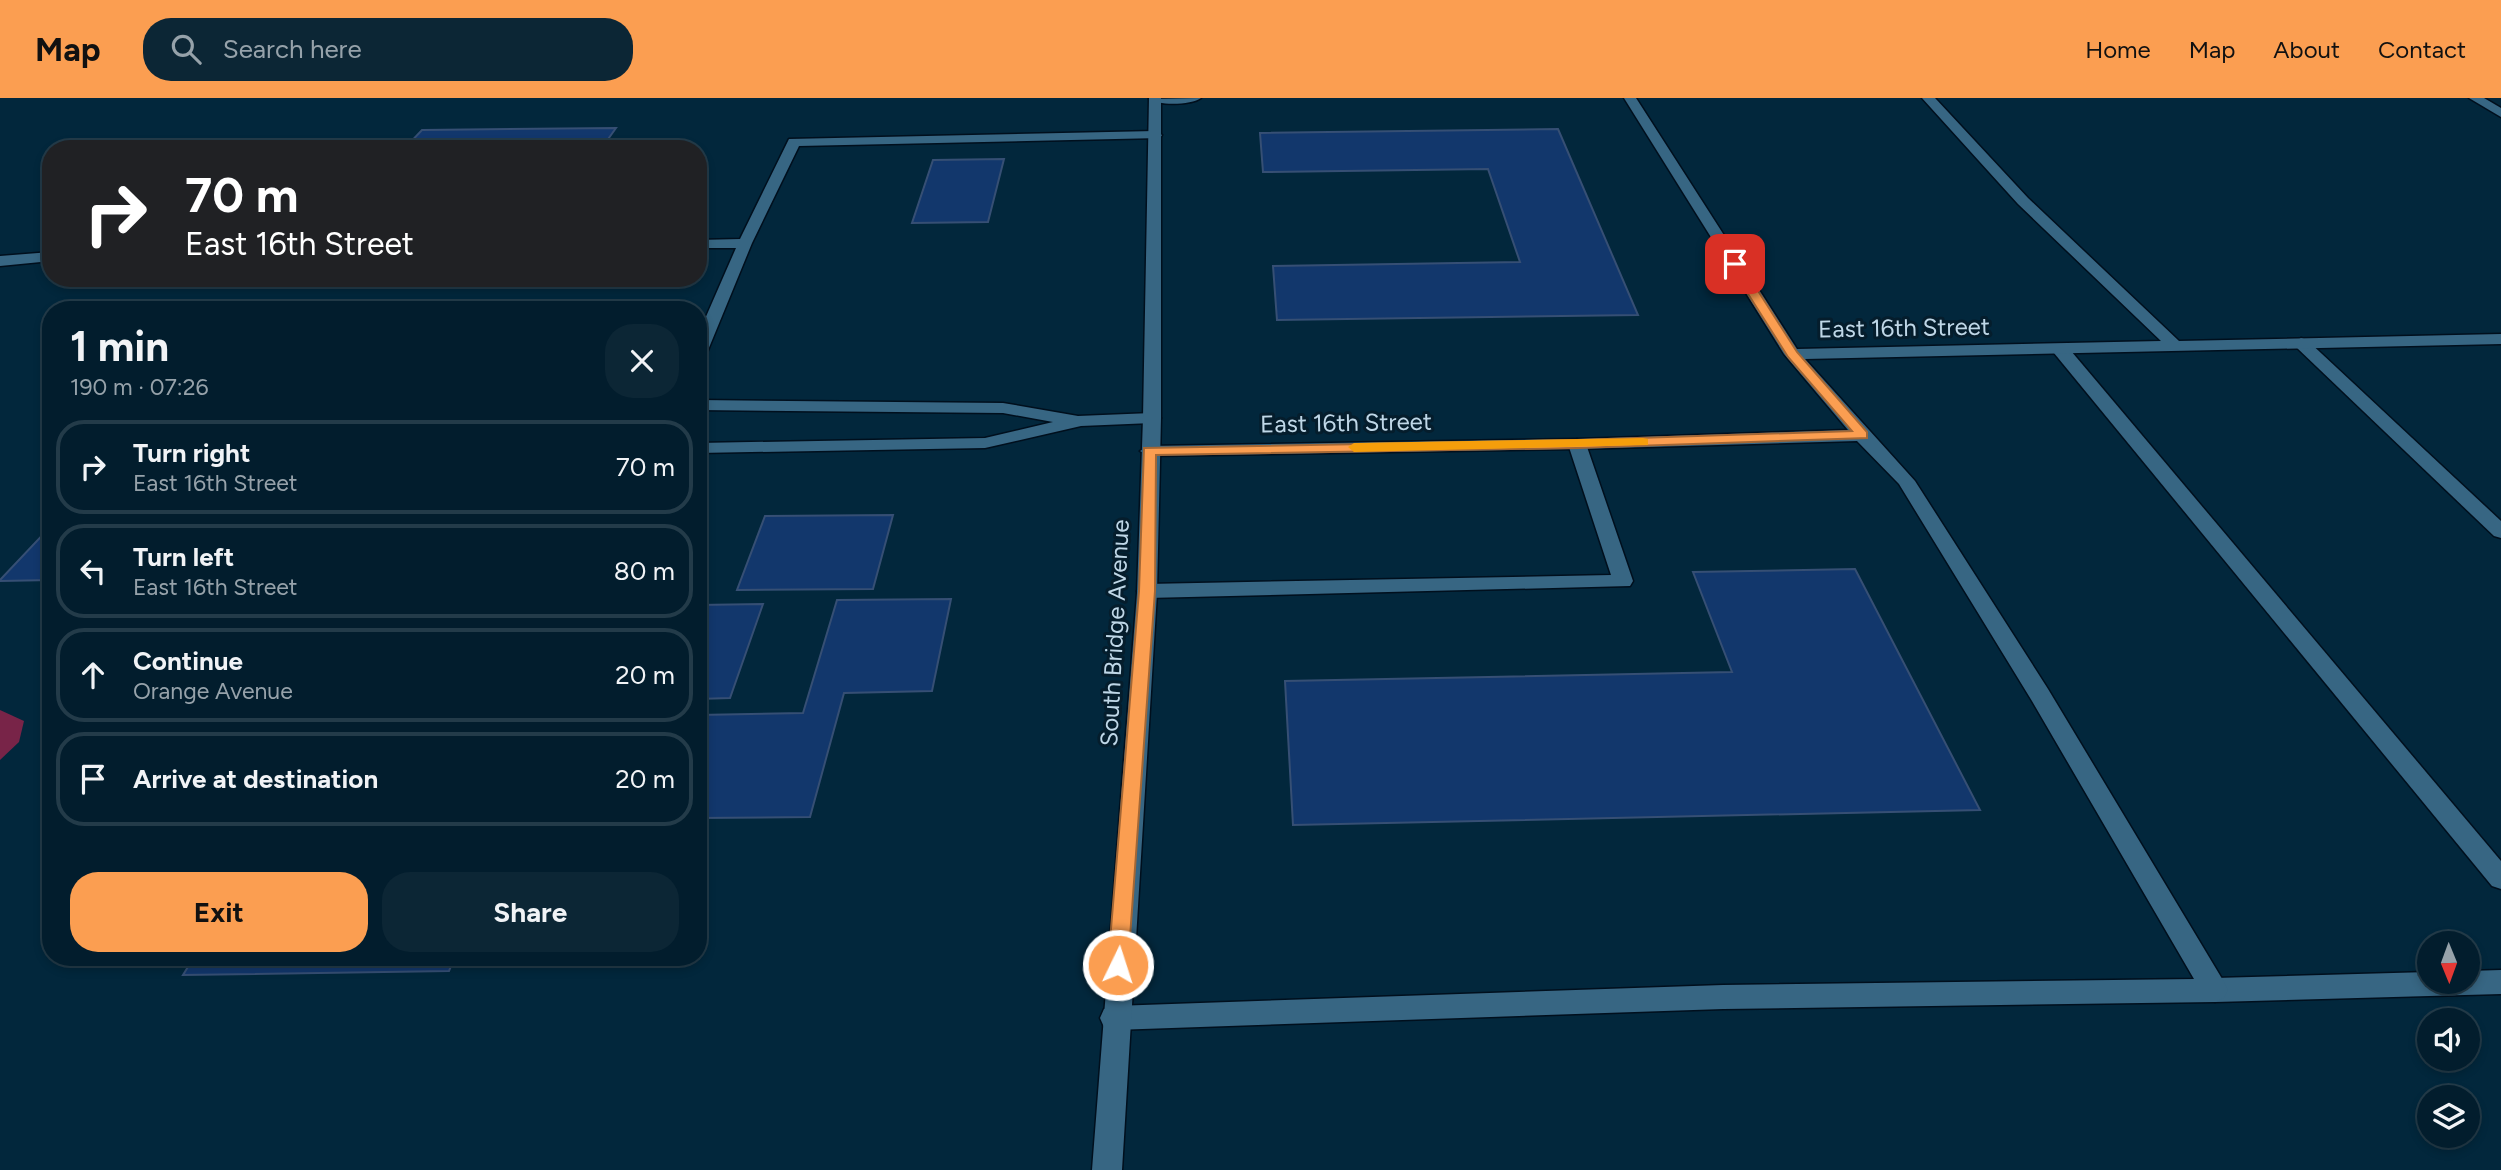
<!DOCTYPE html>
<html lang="en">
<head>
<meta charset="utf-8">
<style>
	:root { --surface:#021d2d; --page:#0c2635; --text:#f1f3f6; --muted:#96a2aa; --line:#233b49; --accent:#fb9e51 }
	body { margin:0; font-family:Figtree,sans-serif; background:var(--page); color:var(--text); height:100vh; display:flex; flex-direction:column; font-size:26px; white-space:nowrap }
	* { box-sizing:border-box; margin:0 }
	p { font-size:23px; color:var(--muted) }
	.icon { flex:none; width:38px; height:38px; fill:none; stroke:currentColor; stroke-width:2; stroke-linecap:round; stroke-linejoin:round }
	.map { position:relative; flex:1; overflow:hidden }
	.drawer { position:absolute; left:42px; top:203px; width:665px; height:665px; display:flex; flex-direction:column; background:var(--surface); border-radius:28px; box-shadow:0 4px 10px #0003,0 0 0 2px var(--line) }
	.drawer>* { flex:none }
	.banner { position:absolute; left:42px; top:42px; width:665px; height:147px; border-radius:28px; box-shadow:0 4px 10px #0003,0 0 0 2px var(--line); background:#202124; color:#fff; overflow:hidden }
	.needle { width:46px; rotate:179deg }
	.buttons { position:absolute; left:2417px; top:833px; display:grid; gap:14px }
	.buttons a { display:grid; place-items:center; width:63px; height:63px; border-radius:50%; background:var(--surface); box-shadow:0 4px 10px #0003,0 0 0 2px var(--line); font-size:35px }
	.pin { position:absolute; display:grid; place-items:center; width:60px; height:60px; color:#fff; margin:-30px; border-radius:14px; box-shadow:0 4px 10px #0006 }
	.me { position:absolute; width:77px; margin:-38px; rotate:4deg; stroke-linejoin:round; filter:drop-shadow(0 0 5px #0008) }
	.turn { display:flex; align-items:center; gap:24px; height:147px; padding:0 28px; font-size:32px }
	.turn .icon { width:91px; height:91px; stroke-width:2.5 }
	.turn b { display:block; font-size:49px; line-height:60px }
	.round { display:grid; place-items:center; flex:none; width:74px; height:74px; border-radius:28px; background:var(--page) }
	.headline { display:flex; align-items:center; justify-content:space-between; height:119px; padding:0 28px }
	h1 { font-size:42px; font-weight:700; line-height:52px }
	.primary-button { display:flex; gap:14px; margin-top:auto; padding:14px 28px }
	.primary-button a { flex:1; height:80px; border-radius:28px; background:var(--accent); color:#111; font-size:28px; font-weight:700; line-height:80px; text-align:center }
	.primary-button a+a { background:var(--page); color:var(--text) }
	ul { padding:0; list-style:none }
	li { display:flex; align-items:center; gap:21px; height:94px; margin:0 14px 10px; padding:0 14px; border:4px solid var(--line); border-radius:28px }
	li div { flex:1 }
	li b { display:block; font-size:26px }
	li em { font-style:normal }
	header { display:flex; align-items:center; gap:42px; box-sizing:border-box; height:98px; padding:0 35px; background:var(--accent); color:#111 }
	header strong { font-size:33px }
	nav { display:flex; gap:38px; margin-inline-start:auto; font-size:24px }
	.search { width:490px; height:63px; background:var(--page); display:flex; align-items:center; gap:18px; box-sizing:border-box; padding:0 24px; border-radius:28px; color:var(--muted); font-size:26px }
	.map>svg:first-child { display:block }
	.green { fill:#782448 }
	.building { fill:#12376c; stroke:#364f74; stroke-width:2 }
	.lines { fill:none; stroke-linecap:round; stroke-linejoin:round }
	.service-casing { stroke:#000f1d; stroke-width:3 }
	.minor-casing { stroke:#000f1d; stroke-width:3 }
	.tertiary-casing { stroke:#000f1d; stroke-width:3 }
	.service { fill:#376683; fill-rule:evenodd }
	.minor { fill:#376683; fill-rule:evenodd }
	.tertiary { fill:#376683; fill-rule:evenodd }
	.route { fill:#fb9e51; stroke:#a36735; stroke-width:2 }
	.slow { fill:#f59e0b }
	.labels { text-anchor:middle; stroke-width:6; stroke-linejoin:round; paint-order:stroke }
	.street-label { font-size:24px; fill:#bfd7e7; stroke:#051d2c }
</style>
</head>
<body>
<header>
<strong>Map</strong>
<div class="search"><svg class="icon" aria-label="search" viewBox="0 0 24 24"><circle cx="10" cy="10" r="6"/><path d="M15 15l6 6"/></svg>Search here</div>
<nav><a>Home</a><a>Map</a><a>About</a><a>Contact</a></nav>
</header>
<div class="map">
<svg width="2501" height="1072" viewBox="0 0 2501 1072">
	<rect width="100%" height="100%" fill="#02273c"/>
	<path class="green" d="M0,612l24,11 -5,21 -19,18z"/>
	<g class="building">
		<path d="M616,30l-15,21h-197l18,-19z"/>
		<path d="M1558,31l80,186 -361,5 -4,-54 247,-4 -32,-93 -225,3 -3,-39z"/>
		<path d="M1004,61l-16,63 -76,1 21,-63z"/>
		<path d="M893,417l-20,74 -136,1 28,-74z"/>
		<path d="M51,428v54l-51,1v-1z"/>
		<path d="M1855,471l125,241 -687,15 -8,-144 447,-9 -39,-100z"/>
		<path d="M951,501l-19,92 -88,2 -34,124 -112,1v-103l105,-2 34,-113z"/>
		<path d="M763,506l-33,94 -32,1v-94z"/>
		<path d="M194,859h261l-6,14 -266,4z"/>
	</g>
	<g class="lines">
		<defs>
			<g id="service">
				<path d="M1155,33l7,4 -2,3 -361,8 -47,97 -46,112 -8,5v-25l38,-87h-38v-8l42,-1 49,-100z"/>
				<path d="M51,154v9l-51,5v-10z"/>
				<path d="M2301,240l6,2 194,181v17l-7,-2 -199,-190 -2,-3z"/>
				<path d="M2060,246l6,1 435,516v28l-9,-3 -438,-533 -2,-4z"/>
				<path d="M698,302l305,3 75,13 74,-3 9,5 -9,5 -71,3 -96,22 -287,5v-10l287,-5 68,-16 -50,-9 -305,-3z"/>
				<path d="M1577,341l9,5 47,137 -3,5 -483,12 -7,-2 -3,-5 3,-5 7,-2 464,-9 -43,-131z"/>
				<path d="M2501,872v24l-286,8 -9,-4 -4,-8 4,-8 9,-4 214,-6v10h39v-11z"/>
			</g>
			<g id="minor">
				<path d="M1201,0c-9,7 -43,8 -52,1z"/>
				<path d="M1624,0h12l161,251 364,-8 -143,-137 -96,-106h13l93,100 151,143 322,-7v10l-696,15 110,122 133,208 176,293 4,8 -4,8 -9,4 -492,7 -609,21 -10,-3 -4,-9 4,-9 10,-3 609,-21 471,-6 -162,-278 -133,-217 -42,-43 -280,8 -428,7 -9,-5 9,-5 428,-7 271,-9 -64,-76z"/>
				<path d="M2469,0h15l17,10v9z"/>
			</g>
			<path id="tertiary" d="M1149,0h12v320l-4,175 -35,577h-30l45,-577 6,-175z"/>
		</defs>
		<use href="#service" class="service-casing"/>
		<use href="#minor" class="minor-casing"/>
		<use href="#tertiary" class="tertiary-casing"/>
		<use href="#service" class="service"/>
		<use href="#minor" class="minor"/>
		<use href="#tertiary" class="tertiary"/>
	</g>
	<path class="route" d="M1735,163l6,3 56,88 70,80v6l-290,10 -421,7 -1,136 -27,374 -3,6 -7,2 -7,-2 -3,-6 31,-374 5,-143 433,-8 275,-9 -64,-74 -59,-93z"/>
	<path class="slow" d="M1643,340l5,1v6l-294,7 -6,-5 6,-4z"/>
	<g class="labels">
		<g class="street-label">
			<text transform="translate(1904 230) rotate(-1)" y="8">East 16th Street</text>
			<text transform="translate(1346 325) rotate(-1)" y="8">East 16th Street</text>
			<text transform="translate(1115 535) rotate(-87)" y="8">South Bridge Avenue</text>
		</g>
	</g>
</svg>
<div class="buttons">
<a><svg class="needle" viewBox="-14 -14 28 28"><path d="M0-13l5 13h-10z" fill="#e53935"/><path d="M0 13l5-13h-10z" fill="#96a2aa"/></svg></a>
<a><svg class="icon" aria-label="sound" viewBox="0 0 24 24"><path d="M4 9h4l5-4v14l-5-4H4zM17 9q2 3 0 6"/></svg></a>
<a><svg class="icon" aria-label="layers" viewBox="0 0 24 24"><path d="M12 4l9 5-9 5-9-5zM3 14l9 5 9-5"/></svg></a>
</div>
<div class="pin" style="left:1735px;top:166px;background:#d93025"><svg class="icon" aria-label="arrive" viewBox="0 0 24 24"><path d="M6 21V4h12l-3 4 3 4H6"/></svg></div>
<svg class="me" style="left:1118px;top:867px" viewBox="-20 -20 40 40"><circle r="17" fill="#fb9e51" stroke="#fff" stroke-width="3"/><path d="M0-11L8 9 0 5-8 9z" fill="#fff"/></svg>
<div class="banner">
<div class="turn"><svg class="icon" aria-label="right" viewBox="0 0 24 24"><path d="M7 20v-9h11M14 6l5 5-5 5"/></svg><div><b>70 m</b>East 16th Street</div></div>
</div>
<section class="drawer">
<div class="headline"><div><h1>1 min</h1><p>190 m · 07:26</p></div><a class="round"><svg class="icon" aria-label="close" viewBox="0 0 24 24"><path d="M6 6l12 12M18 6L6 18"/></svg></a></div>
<ul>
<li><svg class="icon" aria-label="right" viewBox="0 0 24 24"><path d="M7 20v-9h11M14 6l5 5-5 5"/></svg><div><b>Turn right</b><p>East 16th Street</p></div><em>70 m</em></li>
<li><svg class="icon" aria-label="left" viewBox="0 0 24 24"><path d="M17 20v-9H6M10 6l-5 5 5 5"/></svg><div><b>Turn left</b><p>East 16th Street</p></div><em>80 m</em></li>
<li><svg class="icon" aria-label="ahead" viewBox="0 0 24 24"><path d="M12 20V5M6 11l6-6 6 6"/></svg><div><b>Continue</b><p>Orange Avenue</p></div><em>20 m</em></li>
<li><svg class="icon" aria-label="arrive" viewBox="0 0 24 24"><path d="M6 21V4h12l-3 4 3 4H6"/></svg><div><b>Arrive at destination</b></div><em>20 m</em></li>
</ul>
<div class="primary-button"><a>Exit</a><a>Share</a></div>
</section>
</div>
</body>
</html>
